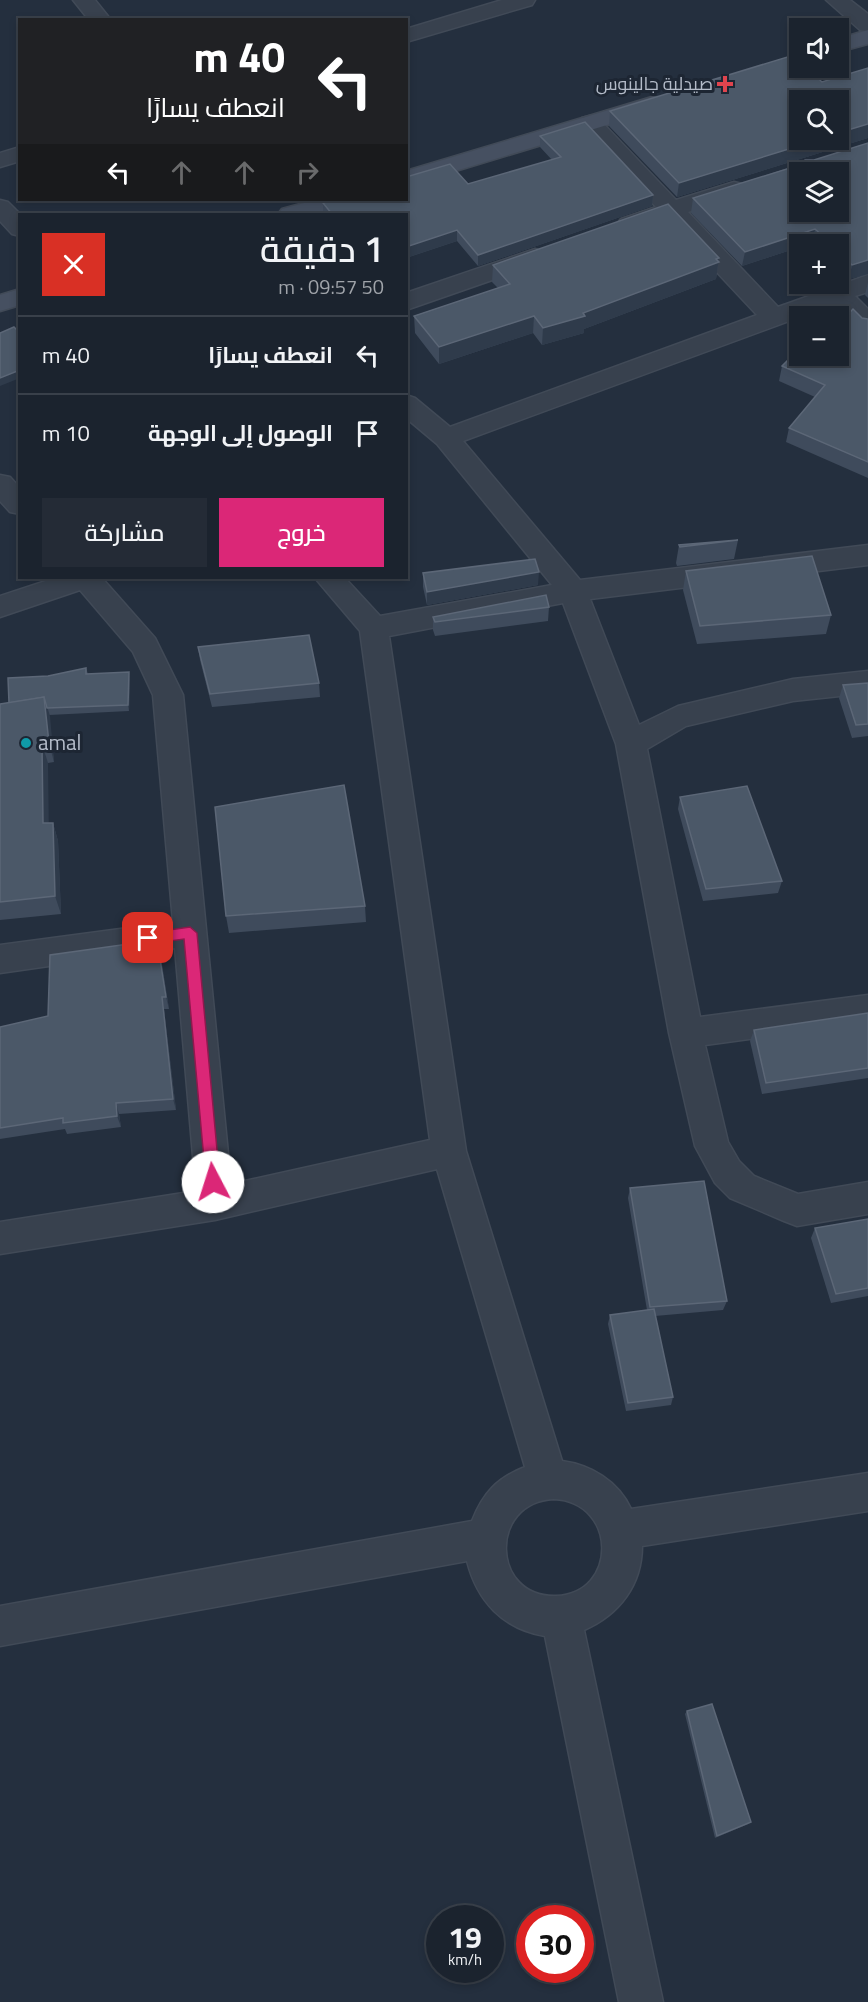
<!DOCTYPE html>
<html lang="ar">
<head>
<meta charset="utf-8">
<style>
	:root { --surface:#1b232e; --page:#242b36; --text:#f1f3f6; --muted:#a0a4aa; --line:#39404a; --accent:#db2777 }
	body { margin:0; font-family:"Titillium Web",Cairo,sans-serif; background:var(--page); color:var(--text); direction:rtl; height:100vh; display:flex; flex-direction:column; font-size:22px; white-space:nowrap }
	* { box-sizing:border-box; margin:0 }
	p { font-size:20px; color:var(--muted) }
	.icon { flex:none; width:33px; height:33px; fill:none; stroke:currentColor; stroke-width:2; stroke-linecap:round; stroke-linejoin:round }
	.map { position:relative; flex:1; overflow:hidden; direction:ltr }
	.details { position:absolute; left:18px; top:213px; width:390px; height:366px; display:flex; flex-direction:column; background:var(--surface); border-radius:0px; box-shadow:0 3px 9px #0003,0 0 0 2px var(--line); direction:rtl }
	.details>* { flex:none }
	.guide { position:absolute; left:18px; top:18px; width:390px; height:183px; border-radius:0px; box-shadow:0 3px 9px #0003,0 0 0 2px var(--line); direction:rtl; background:#202124; color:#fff; overflow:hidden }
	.fabs { position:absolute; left:789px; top:18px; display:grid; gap:12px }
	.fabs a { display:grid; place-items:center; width:60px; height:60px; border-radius:0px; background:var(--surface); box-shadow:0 3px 9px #0003,0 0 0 2px var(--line); font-size:30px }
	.speed { position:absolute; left:426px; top:1905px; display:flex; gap:12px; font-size:30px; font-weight:700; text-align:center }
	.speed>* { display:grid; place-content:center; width:78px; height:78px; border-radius:50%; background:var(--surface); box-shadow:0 3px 9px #0003,0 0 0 2px var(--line); line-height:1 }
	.speed small { font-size:15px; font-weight:400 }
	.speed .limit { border:9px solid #d22; background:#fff; color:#111 }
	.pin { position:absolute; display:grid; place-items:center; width:51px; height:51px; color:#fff; margin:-26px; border-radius:12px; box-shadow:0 3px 9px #0006 }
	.me { position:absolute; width:66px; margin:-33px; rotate:355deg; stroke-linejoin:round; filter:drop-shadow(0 0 4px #0008) }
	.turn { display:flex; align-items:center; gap:21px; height:126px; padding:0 24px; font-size:27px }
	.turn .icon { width:78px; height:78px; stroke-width:2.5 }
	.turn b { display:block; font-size:42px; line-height:51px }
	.lanes { display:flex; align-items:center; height:57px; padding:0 24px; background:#0003; justify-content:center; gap:30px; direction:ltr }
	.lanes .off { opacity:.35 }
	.round { display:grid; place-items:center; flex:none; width:63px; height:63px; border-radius:0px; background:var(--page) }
	.headline { display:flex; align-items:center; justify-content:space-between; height:102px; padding:0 24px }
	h1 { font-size:36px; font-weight:600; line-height:45px }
	.action { display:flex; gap:12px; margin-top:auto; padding:12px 24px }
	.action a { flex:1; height:69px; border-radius:0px; background:var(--accent); color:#fff; font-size:24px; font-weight:600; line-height:69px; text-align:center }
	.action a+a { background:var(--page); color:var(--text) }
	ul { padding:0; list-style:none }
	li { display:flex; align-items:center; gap:18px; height:78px; padding:0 24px; border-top:2px solid var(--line) }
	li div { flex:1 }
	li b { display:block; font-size:22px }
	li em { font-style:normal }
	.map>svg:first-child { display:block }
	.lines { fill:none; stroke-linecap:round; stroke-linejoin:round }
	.street-casing { stroke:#414a57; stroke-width:3 }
	.secondary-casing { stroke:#414a57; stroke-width:3 }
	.street { fill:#38414e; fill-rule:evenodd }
	.secondary { fill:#465061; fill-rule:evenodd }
	.wall { fill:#3f4b5c }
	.shaded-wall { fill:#2f3b4b }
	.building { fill:#4b5868; stroke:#5c6777; stroke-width:1.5; fill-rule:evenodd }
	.route { fill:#db2777; stroke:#8e194d; stroke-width:1.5 }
	.health-dot { fill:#e0444e; stroke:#1d2633; stroke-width:2 }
	.culture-dot { fill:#0f9aa8; stroke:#1d2633; stroke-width:2 }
	.labels { text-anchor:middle; stroke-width:6; stroke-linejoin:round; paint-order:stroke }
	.far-poi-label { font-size:18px; fill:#b4bcc9; stroke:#1d2633; text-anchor:end }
	.poi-label { font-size:21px; fill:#b4bcc9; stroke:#1d2633; text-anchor:start }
</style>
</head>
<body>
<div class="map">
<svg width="868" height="2002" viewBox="0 0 868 2002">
	<rect width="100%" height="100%" fill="#242f3e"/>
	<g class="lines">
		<defs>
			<g id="street">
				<path d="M73,0h22l16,20h-22z"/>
				<path d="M502,0h33l-3,5 -126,37v-13z"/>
				<path d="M826,0h24l18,14v17l-8,-1z"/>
				<path d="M590,116l8,2 78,82 58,-18 8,2 4,5 -4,5 -54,18 90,95 90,-32v17l-13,4 13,13v23l-9,-2 -24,-26 -372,137 117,139 288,-35v20l-278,34 49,126 39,-19 115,-27 75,-8v22l-75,8 -107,25 -39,23 53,268 168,-22v28l-163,22 23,97 11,19 15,15 44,18 70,-12v32l-71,12 -13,-5 -54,-23 -15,-15 -20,-37 -26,-113 -53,-289 -53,-141 -174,33 77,515 96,310c29,4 56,20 69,48l237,-36v38l-226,35c0,39 -23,69 -58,84l79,372h-44l-74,-366c-42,-7 -68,-35 -78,-75l-467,85v-40l472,-85c11,-28 25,-43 53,-54l-88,-298 -222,51 -215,34v-32l196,-31 -21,-243 -175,25v-28l173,-23 -20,-227 -20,-43 -53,-62 -80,27v-21l55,-18h47l53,60 28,57 48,489 199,-44 -70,-509 -45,-53h30l35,38 172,-31 -115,-141 -31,-26v-23l9,3 35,29 307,-112 -90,-96 -38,12 -8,-2 -4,-5 4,-5 35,-12 -74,-79 -3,-5 3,-5zM554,1499c64,3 64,95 2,97 -65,2 -68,-94 -2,-97z"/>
				<path d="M20,147v14l-20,6v-14z"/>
				<path d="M0,200l8,2 12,12v22l-8,-2 -12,-13z"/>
				<path d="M535,249l9,3 3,5 -3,5 -138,48v-17z"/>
				<path d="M0,475l10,2 10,11v26l-10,-2 -10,-11z"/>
			</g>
			<g id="secondary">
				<path d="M868,30v14l-30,8v-13z"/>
				<path d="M652,97l8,2 3,5 -3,5 -254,77v-15z"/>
				<path d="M315,200h37c-11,15 -57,16 -74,14l4,-5z"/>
				<path d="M20,289v16l-20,6v-16z"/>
			</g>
		</defs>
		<use href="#street" class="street-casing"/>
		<use href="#secondary" class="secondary-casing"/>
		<use href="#street" class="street"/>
		<use href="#secondary" class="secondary"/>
	</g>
	<g class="wall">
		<path d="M868,68v70l-191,59 -68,-71 1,-15 212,-29z"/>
		<path d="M540,136l113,59 -1,11 -174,60 -21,-25 -51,17v-44h-83v-11l145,-19 84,-24 -12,-13z"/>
		<path d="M814,160l54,114 -19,5 -11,-10v-25h-24l-2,-1 -12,1v3l-58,19 -51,-53 2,-15z"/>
		<path d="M719,258l-3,21 -132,50v4l-42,12 -9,-12 -94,31 -24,-31 -1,-17 84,-28 -6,-6 1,-17z"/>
		<path d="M868,282v16l-3,-3z"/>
		<path d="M862,318l6,1v159l-82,-36 3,-14 26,-31 -36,-16 3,-15z"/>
		<path d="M738,540l-4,19 -57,7 -1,-3 3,-18z"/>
		<path d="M686,571l145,44 -5,19 -129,10 -14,-54z"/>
		<path d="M423,573l115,12 -111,20 -4,-18z"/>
		<path d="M549,607l-1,14 -113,15 -2,-6v-13z"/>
		<path d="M198,647l121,36 1,14 -108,10 -12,-47z"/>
		<path d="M86,668l2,6 42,5 -1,32 -80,4 5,47 -6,1v60h5l5,18 3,73 -61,6v-216l9,-1 39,-27z"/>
		<path d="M868,683v53l-16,2 -13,-40 4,-13z"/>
		<path d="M680,797l102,84 -4,12 -75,8 -25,-92z"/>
		<path d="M365,906l1,16 -137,11 -3,-17z"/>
		<path d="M160,952l9,57h-5l12,101 -57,4 2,13 -54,7 -2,-5 -65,10v-112l48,-11z"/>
		<path d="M868,1013v65l-106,16 -12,-53 4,-11z"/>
		<path d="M630,1188l97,113 -4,9 -68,6 18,81 -2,8 -45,6 -18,-87 2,-9 37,-5 -19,-112z"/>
		<path d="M868,1219v77l-37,7 -20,-65 4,-10z"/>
		<path d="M687,1711l61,113 -33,14 -30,-124z"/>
	</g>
	<g class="shaded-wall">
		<path d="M868,124v14l-191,59 2,-14 139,-43h20v-7z"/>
		<path d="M653,195l-1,11 -174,60v-11z"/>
		<path d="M815,229l-3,14 -4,1h-8v3l-58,19 3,-14z"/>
		<path d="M457,230v11l-51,17v-11z"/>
		<path d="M719,258l-3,21 -132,50v4l-42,12 1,-17z"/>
		<path d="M868,260v14l-19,5 3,-14z"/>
		<path d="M534,316l-1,17 -94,31v-17z"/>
		<path d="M20,370v8l-20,8v-8z"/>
		<path d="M539,572l-1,13 -111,20v-13z"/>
		<path d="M129,672l1,7 -1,32 -1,-6z"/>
		<path d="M44,697l6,19 4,46 -5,-19z"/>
		<path d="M42,744l6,19 1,78 -6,-18z"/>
		<path d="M53,823l5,18 3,73 -6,-18z"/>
		<path d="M157,940l3,12 9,57 -3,-12z"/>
		<path d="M162,997l2,12 12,101 -3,-11z"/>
		<path d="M116,1103l3,11 2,13 -4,-11z"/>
		<path d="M751,1822l-3,2 -33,14 2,-2z"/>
	</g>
	<g class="building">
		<path d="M794,55l6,5v8h7l15,14 46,-14v56l-30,9v-33h-38v40h18l-139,43 -69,-72z"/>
		<path d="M585,122l68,73 -175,60 -21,-25 -51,17v-33h-74l-9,-11 12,-3h71v-23l44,-13 18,20 93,-27 -21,-21z"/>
		<path d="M868,143v117l-16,5 -14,-14v-7h-6l-17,-15 -70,23 -52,-54 110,-34 2,-4h9zM800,172h38v40h-38z"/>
		<path d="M668,204l51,54 -3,1 3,3 -136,51 2,3 -42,12 -9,-12 -95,31 -25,-31 96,-32 -17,-19z"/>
		<path d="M853,309l9,9 6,1v143l-79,-34 36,-43 -43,-19 18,-18v8h38v-31z"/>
		<path d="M14,327l6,6v37l-20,8v-45z"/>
		<path d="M738,540l-58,7 -1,-2z"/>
		<path d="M812,556l19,59 -131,11 -14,-55z"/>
		<path d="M535,559l4,13 -112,20 -4,-19z"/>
		<path d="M546,595l3,12 -114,15 -2,-5z"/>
		<path d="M309,635l10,48 -109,11 -12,-47z"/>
		<path d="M86,668v6l43,-2 -1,33 -81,3 -3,-11 -35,6 -1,-25 40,-2z"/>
		<path d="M868,683v41l-12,1 -13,-40z"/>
		<path d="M44,697l5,46 -7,1 1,79h10l2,73 -55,6v-198z"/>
		<path d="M344,785l21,121 -139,10 -11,-109z"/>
		<path d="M747,786l35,95 -76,8 -26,-92z"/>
		<path d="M157,940l9,57h-4l11,102 -57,4 1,13 -54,7v-5l-63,10v-101l48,-11 2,-61z"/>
		<path d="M868,1013v55l-102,15 -12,-53z"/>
		<path d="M704,1181l23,120 -77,6 -20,-119z"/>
		<path d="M868,1219v69l-32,6 -21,-66z"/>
		<path d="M654,1309l19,88 -45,6 -18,-88z"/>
		<path d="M712,1704l39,118 -34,14 -30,-125z"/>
	</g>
	<path class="route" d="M190,927l7,6 23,249 -7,6 -7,-6 -22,-243 -36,5 -7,-6 7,-5z"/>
	<path class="health-dot" d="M722 75h6v6h6v6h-6v6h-6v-6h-6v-6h6z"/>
	<circle class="culture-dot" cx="26" cy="743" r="6"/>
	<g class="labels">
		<g class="far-poi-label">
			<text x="713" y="90">صيدلية جالينوس</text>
		</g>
		<g class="poi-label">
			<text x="38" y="750">amal</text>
		</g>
	</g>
</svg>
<div class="fabs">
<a><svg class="icon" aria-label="sound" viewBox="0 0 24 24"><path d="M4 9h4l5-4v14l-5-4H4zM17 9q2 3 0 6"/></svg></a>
<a><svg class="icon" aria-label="search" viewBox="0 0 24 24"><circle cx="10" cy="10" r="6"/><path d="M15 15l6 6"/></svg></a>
<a><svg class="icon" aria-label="layers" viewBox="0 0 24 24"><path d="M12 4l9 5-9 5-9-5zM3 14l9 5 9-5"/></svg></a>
<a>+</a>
<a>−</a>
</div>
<div class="speed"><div>19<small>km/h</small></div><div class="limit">30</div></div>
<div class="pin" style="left:148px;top:938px;background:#d93025"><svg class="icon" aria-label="arrive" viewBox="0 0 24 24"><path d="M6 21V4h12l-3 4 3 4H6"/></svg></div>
<svg class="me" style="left:213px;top:1182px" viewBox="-20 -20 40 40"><circle r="19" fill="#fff"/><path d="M0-13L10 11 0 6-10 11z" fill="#db2777"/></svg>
<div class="guide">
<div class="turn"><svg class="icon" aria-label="left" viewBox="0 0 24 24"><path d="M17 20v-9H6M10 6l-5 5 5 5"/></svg><div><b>40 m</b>انعطف يسارًا</div></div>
<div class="lanes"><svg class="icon" aria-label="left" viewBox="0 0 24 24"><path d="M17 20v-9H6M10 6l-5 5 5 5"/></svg><svg class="icon off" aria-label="ahead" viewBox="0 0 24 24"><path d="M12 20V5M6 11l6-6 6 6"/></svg><svg class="icon off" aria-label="ahead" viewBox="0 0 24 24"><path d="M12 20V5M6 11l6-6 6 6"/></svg><svg class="icon off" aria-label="right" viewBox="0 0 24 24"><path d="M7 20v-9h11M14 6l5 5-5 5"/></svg></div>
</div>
<section class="details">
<div class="headline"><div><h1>1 دقيقة</h1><p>50 m · 09:57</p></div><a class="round" style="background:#d93025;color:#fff"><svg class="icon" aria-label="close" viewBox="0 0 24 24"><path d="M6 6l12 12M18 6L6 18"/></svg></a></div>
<ul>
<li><svg class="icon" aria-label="left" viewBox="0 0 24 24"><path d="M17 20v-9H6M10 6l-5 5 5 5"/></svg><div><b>انعطف يسارًا</b></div><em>40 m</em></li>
<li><svg class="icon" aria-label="arrive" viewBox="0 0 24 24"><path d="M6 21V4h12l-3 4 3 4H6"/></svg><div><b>الوصول إلى الوجهة</b></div><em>10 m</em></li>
</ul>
<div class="action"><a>خروج</a><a>مشاركة</a></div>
</section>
</div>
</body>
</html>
